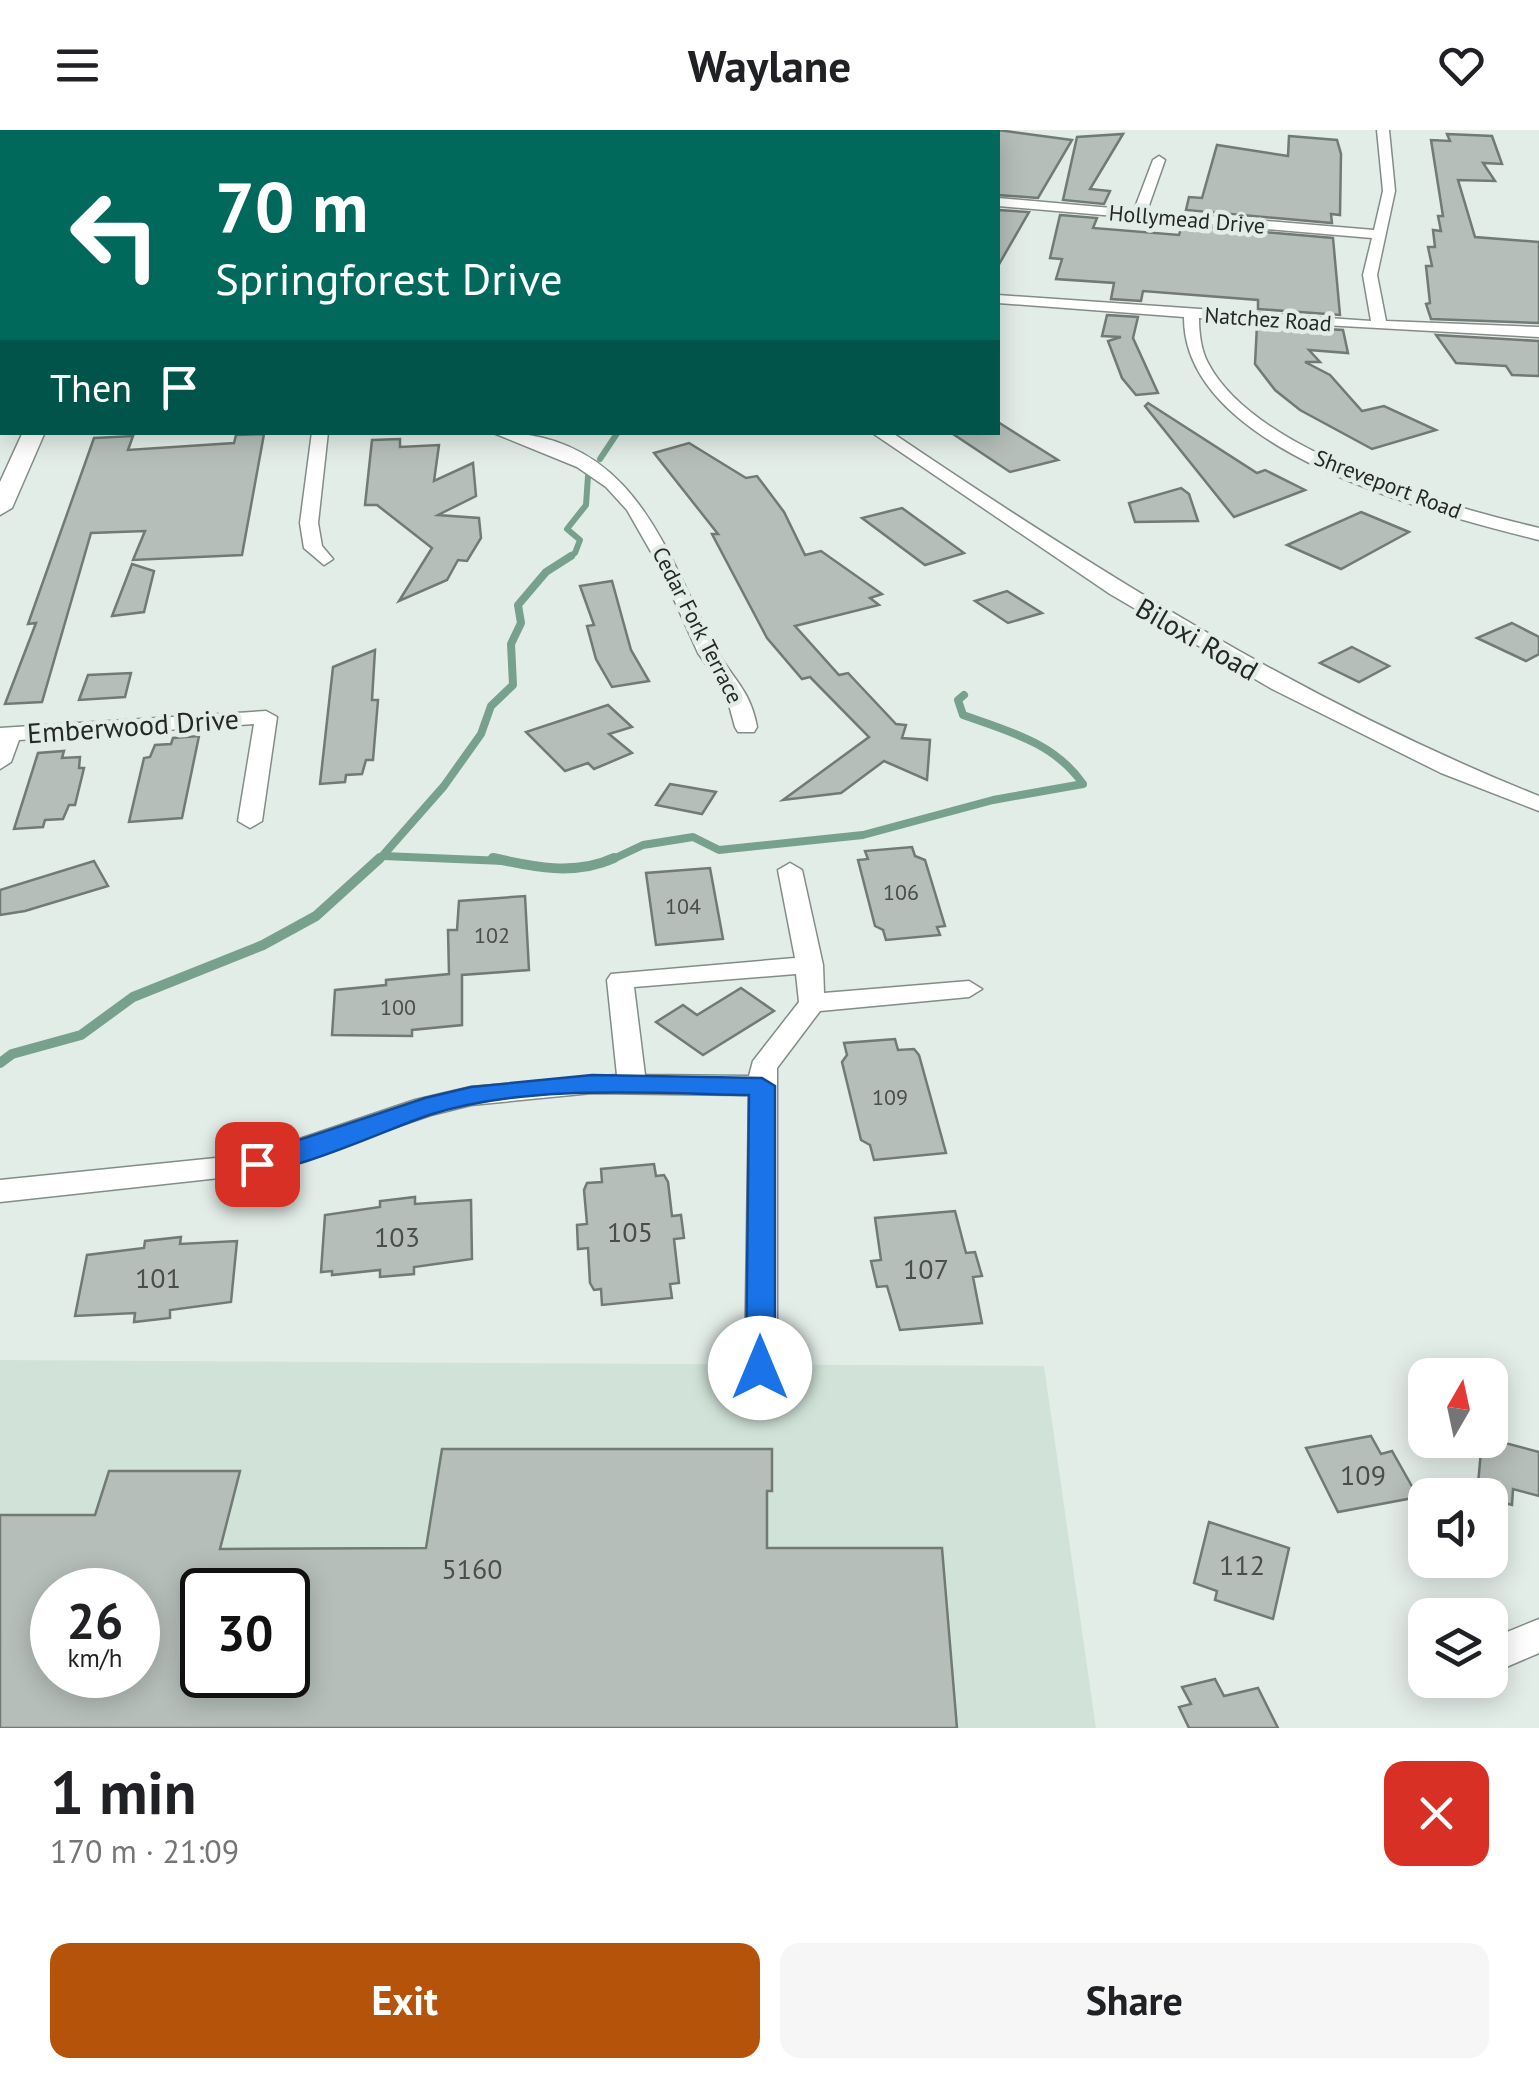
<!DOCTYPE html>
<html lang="en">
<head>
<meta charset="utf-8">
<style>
	:root { --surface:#fff; --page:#f6f6f6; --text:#202124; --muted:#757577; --accent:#b45309 }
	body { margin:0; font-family:"PT Sans",sans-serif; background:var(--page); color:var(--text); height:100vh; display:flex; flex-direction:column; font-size:38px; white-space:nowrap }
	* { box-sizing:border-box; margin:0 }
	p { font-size:32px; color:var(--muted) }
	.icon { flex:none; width:55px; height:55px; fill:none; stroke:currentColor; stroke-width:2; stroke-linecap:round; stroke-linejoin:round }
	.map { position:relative; height:1598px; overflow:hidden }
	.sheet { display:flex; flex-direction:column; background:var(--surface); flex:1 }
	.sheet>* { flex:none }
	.top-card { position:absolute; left:0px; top:0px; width:1000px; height:305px; box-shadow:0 5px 25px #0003; background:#00695c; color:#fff; overflow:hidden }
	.needle { width:65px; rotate:9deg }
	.buttons { position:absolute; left:1408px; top:1228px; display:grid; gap:20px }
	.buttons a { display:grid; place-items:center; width:100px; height:100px; border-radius:20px; background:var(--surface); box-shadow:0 5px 25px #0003; font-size:50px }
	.speed { position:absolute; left:30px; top:1438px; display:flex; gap:20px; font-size:50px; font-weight:700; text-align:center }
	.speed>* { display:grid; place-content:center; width:130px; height:130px; border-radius:50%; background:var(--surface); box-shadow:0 5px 25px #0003; line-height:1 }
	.speed small { font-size:25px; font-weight:400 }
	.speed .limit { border:5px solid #111; border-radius:15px; background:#fff; color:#111 }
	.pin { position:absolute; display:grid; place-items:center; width:85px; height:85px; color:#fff; margin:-42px; border-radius:20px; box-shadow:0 5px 15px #0006 }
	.me { position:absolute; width:110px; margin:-55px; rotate:0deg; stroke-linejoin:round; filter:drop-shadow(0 0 8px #0008) }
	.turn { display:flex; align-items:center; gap:35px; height:210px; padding:0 50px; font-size:45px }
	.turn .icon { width:130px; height:130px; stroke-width:2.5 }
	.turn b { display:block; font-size:70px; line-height:85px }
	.then { display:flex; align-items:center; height:95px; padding:0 50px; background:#0003; gap:20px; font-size:38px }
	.round { display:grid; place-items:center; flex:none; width:105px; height:105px; border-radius:20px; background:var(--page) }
	.summary { display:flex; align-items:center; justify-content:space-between; height:170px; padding:0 50px }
	h1 { font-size:60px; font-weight:600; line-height:75px }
	.action { display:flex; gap:20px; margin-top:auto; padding:20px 50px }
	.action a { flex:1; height:115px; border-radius:20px; background:var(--accent); color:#fff; font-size:40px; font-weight:600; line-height:115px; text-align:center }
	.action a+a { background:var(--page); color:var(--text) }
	header { display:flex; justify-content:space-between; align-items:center; height:130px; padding:0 50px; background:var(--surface); font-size:45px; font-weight:600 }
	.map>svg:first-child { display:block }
	.built { fill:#d1e3d9; fill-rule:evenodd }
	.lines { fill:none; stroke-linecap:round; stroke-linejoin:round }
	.stream-far2 { stroke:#78a18d; stroke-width:6 }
	.stream-far1 { stroke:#78a18d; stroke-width:8 }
	.stream { stroke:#78a18d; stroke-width:10 }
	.building { fill:#b5beb9; stroke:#717a75; stroke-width:2.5; fill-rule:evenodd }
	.service-casing { stroke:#838c87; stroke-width:3 }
	.minor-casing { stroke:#838c87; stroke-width:3 }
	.tertiary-casing { stroke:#838c87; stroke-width:3 }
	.service { fill:#fff; fill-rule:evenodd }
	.minor { fill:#fff; fill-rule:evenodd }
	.tertiary { fill:#fff; fill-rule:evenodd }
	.route { fill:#1a73e8; stroke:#114b97; stroke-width:2.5 }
	.labels { text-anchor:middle; stroke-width:9; stroke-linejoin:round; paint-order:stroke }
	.far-street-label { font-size:22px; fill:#242826; stroke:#e3ede8 }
	.number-label { font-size:22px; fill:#484e4b }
	.street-label { font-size:28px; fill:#242826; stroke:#e3ede8 }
	.near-number-label { font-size:28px; fill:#484e4b }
</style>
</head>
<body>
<header><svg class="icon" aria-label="menu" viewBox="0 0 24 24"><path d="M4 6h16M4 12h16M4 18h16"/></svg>Waylane<svg class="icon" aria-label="heart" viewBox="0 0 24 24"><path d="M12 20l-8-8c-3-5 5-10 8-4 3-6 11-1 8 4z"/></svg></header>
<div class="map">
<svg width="1539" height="1598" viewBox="0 0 1539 1598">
	<rect width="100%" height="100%" fill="#e3ede8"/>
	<path class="built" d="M0,1230l1044,6 52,362h-1096zM52,1460h86v85h-86zM202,1460h86v85h-86z"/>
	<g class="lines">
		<g class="stream-far2">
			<path d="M600,329l18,-27"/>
			<path d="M567,428l8,-5 5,-13 -13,-11 19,-24 2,-29"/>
		</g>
		<g class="stream-far1">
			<path d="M383,726l121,5"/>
			<path d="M378,731l66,-75 37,-52 10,-28 22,-21 -2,-41 10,-21 -3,-18 28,-33 25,-16"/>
			<path d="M609,731l34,-16 50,-8 26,13 144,-15 130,-35 90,-16c-28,-41 -75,-53 -120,-69l-5,-15 6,-5"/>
		</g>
		<g class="stream">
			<path d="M493,728c40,9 82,18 121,0"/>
			<path d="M0,933l12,-9 69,-19 52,-38 130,-52 53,-29 64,-58"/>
		</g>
	</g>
	<g class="building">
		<path d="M998,0l74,10 -34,58 -40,-3z"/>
		<path d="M1123,4l-33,55 20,2 -6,13 -41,-4 14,-63z"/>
		<path d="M1447,4l45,2 10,28 -19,-1 12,18 -37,-1 17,57 64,5v81l-108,-4 -5,-15 4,-1 -4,-37h6l-4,-19h7l-2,-17 8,1 -3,-15h5l-12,-76 19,1z"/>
		<path d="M1289,6l48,4 4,14 -1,61 -9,-1 1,9 -146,-13 3,-13 13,1 15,-53 71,11z"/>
		<path d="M998,80l31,2 -31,54z"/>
		<path d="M1060,85l37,3 -4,10 86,7 3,-10 151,13 7,77 -82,-6v-9l-115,-9 -2,10 -30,-2 3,-16 -58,-4 6,-20 -12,-1z"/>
		<path d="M1107,185l31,2 -5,21 25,55 -22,2 -14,-17 -14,-37 13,-4 -19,-1z"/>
		<path d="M1257,195l86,5 5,23 -39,-3 11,12h-15l25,13 32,36 22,-5 52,24 -64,19 -72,-39 -25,-20 -20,-26z"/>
		<path d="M1436,205l103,6v35l-27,-1 -6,-9 -50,-3z"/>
		<path d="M1148,273l109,70 8,-3 40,20 -71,27 -89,-111z"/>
		<path d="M998,292l60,38 -48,12 -60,-40h48z"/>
		<path d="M264,304l-22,121 -109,5 12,-29 -54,2 -49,169 -37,2 31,-81 -8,1 66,-186 39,-2 -5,14 106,-7 2,-8z"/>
		<path d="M400,309v8l39,-2 -5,36 39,-18 3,33 -38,19 41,3 2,20 -14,23 -9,-1 -11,20 -48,21 33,-53 -55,-43h-12l7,-65z"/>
		<path d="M689,313l57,35 11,-2 27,36 21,43 16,-4 61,43 -12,4 9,7 -84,21 44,49 9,-2 48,51 10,1 -4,13 28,2 -3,40 -43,-19 -43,32 -58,7 86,-63 -59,-60 -8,2 -35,-41 -55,-104h6l-64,-81z"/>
		<path d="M1181,358l8,6 9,27 -63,1 -6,-19z"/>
		<path d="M902,378l62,45 -39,12 -63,-47z"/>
		<path d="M1361,382l48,20 -68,37 -54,-24z"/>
		<path d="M132,434l22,7 -10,41 -32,4z"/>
		<path d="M612,451l19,69 18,31 -37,6 -16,-28 -9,-33 7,-1 -14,-39z"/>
		<path d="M1007,461l35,22 -34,10 -33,-22z"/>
		<path d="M1512,493l27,14v17l-13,7 -49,-23z"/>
		<path d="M1352,517l37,19 -30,16 -39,-19z"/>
		<path d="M375,520l-3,50h6l-5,60h-7l-4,14 -16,1 -1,7 -25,2 13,-117z"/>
		<path d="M131,543l-6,24 -46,3 9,-25z"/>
		<path d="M608,575l24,22 -23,7 23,19 -38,16 -6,-6 -23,8 -39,-39z"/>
		<path d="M199,606l-17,82 -53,4 15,-64 6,-1 5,-12 16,-1 2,-6z"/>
		<path d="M64,621l-2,7 18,-1 -1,11h5l-9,37h-6l-6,14 -18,1 -2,7 -29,2 24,-76z"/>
		<path d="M670,654l46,8 -14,22 -46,-9z"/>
		<path d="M912,717l3,9 10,4 20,66 -8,1 3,8 -54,5 -3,-10 -8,-4 -17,-66 10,-1 -3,-8z"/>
		<path d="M94,731l14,25 -83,25 -25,4v-25z"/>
		<path d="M710,738l13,71 -67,6 -10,-72z"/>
		<path d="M525,766l4,74 -67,5v50l-50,5v6l-80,-1 3,-45 51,-5v-5l63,-6 -1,-44h9l2,-29z"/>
		<path d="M741,858l33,23 -71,44 -47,-33 27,-17 14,10z"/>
		<path d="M895,909l3,11 16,-1 5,6 27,98 -72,7 -4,-15 -9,-5 -19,-78 5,-7 -3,-12z"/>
		<path d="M654,1034l2,12 8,-1 4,7 4,34 9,-1 3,23 -10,1 5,44 -9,1 2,14 -70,7 -1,-16 -7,1 -4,-7 -2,-35 -10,1 -1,-24 10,-1 -3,-34 3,-7 15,-1 -1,-13z"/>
		<path d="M415,1067v7l56,-4 1,59 -58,8v7l-34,3v-7l-48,5v-4l-11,1 4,-57 55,-8v-6z"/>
		<path d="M955,1081l11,42 9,-1 7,24 -9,1 9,46 -82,7 -13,-44 -10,1 -6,-26 10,-1 -6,-42z"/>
		<path d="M181,1107l-1,7 57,-3 -6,61 -61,8v8l-36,4 1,-9 -60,3 12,-61 57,-7 1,-7z"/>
		<path d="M1371,1306l10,18 11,-3 26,46 -80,15 -32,-64z"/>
		<path d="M1490,1309l49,13v44l-26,-7 -1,16 -22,-6v-4h-13l5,-55z"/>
		<path d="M442,1319h330v42h-5v57h175l15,180h-957v-213h95l14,-44h131l-20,78 206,-1zM52,1460h86v85h-86zM202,1460h86v85h-86z"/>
		<path d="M1209,1392l80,26 -16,71 -58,-19 2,-9 -23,-8z"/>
		<path d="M1215,1549l9,17 34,-8 20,40h-89l-10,-21 12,-3 -9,-17z"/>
	</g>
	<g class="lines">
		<defs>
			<g id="service">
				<path d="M408,0l-3,2h-7l2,-2z"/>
				<rect x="0" y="212" width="2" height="4"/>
			</g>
			<g id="minor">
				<path d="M1377,0h12l6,61 -18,84 9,46 153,6v10l-340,-19c0,15 2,32 9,45 47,90 238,143 331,165v12c-103,-26 -356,-88 -355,-223l-186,-14v-8l373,26 -8,-46 9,-37 -374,-32v-8l136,12 19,-50 6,-4 6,4 -18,51 227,19 9,-39z"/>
				<path d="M2,240v10l-2,1v-10z"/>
				<rect x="0" y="291" width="2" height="10"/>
				<path d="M312,302h16l-10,91 4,23 11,13 -9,6 -20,-17 -4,-25z"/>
				<path d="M491,302c141,0 171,111 223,214 17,32 36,42 43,81l-3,5h-16l-3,-5 -10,-37 -27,-37 -39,-87 -32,-56 -21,-23 -29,-20z"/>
				<path d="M871,302h20c207,140 415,271 648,364v15l-98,-38 -169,-84 -162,-95z"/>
				<path d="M266,581l11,6 -15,104 -12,7 -12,-7 16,-97 -235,16 -8,22 -11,7v-41z"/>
				<path d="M790,733l12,7 21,95 1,28 145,-12 13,8 -13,8 -149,14 -43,57v300l-5,9 -11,4 -11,-4 -5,-9 4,-273 -157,-2 -121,12 -40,10 -174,59 -257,28v-22l255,-26 160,-54 56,-13 146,-12 -10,-95 4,-6 184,-16 -17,-88zM796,844l3,28 -46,59 -4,15 -104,-1 -11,-88z"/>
				<path d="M1539,1489v34l-49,21v-35z"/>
			</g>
			<path id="tertiary" d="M23,302h22l-33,76 -12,7v-33z"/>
		</defs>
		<use href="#service" class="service-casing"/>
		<use href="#minor" class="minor-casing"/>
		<use href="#tertiary" class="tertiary-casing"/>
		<use href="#service" class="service"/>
		<use href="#minor" class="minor"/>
		<use href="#tertiary" class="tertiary"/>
	</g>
	<path class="route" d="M592,945l170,3 13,8v282l-4,8 -11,3 -10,-3 -4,-8 3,-273c-100,-2 -224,-11 -320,20 -37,12 -149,65 -181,55l-4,-6 4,-7 177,-59 46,-11z"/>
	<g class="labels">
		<g class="far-street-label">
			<text transform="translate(1187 89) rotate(5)" y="8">Hollymead Drive</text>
			<text transform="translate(1268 189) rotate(4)" y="8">Natchez Road</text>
			<text transform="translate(1388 354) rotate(21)" y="8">Shreveport Road</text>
			<text transform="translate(698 495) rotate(63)" y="8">Cedar Fork Terrace</text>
		</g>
		<g class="number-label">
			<text x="901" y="770">106</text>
			<text x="683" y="784">104</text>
			<text x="492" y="813">102</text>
			<text x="398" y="885">100</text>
			<text x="890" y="975">109</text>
		</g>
		<g class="street-label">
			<text transform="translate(1197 509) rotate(30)" y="10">Biloxi Road</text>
			<text transform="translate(133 596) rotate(-4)" y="10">Emberwood Drive</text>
		</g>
		<g class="near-number-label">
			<text x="630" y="1112">105</text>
			<text x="397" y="1117">103</text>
			<text x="926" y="1149">107</text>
			<text x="158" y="1158">101</text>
			<text x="1363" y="1355">109</text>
			<text x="1242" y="1445">112</text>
			<text x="472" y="1449">5160</text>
		</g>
	</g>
</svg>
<div class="buttons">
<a><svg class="needle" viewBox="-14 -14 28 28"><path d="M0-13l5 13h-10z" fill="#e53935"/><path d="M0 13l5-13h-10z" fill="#757577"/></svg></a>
<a><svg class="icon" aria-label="sound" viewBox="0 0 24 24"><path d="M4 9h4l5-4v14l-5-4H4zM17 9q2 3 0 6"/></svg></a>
<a><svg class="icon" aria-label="layers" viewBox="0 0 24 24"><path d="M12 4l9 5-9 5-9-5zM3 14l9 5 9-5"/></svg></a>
</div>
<div class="speed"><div>26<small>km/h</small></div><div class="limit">30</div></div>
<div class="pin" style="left:257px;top:1034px;background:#d93025"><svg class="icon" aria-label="arrive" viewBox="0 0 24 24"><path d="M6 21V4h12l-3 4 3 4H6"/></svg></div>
<svg class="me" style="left:760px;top:1238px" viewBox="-20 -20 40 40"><circle r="19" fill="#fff"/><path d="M0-13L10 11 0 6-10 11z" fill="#1a73e8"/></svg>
<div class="top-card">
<div class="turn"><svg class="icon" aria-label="left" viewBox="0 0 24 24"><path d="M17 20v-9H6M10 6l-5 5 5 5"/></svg><div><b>70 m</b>Springforest Drive</div></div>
<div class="then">Then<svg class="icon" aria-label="arrive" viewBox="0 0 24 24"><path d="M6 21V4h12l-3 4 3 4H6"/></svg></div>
</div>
</div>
<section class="sheet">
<div class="summary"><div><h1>1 min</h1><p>170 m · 21:09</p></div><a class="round" style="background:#d93025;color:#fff"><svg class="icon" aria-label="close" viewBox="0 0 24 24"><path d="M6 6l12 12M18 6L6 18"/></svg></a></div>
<div class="action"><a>Exit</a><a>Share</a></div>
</section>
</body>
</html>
